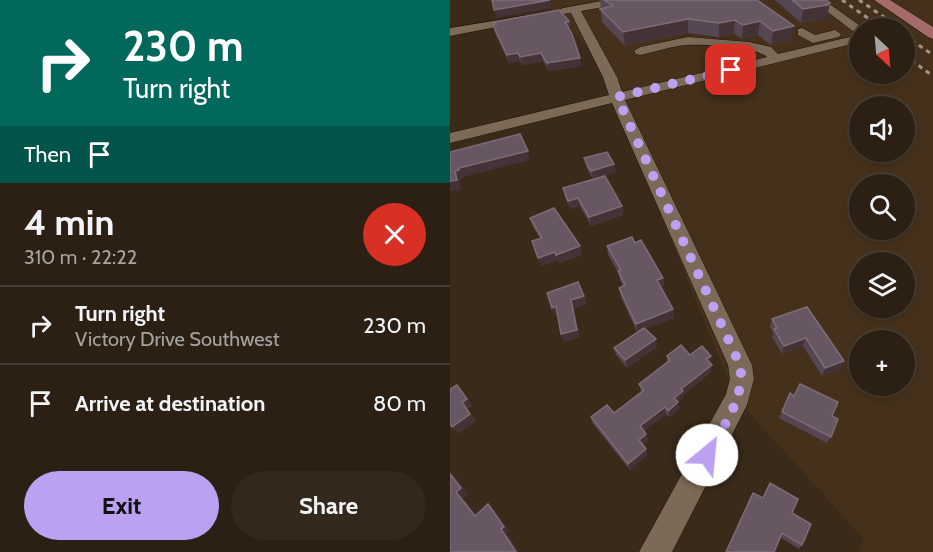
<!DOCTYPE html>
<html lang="en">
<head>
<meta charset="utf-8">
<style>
	:root { --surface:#2b2013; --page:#33281c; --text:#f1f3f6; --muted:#a6a3a0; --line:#473e33; --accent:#bca0f2 }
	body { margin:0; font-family:Cabin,sans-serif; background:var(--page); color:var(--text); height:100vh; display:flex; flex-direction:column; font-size:22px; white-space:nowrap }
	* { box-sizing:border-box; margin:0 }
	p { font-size:20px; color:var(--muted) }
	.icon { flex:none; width:33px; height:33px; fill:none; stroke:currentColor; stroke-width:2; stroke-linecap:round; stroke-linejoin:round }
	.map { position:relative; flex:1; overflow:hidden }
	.side { display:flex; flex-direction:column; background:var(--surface); width:450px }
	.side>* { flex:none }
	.guide { background:#00695c; color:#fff; overflow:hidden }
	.needle { width:39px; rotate:154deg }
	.buttons { position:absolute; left:399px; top:18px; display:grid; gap:12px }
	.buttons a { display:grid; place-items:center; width:66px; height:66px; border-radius:50%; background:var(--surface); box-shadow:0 3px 9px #0003,0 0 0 2px var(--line); font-size:30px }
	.pin { position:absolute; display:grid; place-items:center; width:51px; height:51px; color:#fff; margin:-26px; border-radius:12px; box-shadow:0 3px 9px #0006 }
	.me { position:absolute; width:66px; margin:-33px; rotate:28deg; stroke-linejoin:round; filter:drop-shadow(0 0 4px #0008) }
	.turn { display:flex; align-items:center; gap:21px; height:126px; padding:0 24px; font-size:27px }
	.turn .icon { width:78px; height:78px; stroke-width:2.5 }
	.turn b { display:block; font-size:42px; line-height:51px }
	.then { display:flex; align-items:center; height:57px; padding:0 24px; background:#0003; gap:12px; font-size:22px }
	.round { display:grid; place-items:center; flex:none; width:63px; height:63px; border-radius:32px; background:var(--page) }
	.overview { display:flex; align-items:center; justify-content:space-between; height:102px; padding:0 24px }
	h1 { font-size:36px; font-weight:700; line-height:45px }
	.primary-button { display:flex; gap:12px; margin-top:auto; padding:12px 24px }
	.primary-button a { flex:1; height:69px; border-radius:36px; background:var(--accent); color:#111; font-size:24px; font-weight:700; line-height:69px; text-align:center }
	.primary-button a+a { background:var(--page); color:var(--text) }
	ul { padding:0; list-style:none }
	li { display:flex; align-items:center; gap:18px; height:78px; padding:0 24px; border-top:2px solid var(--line) }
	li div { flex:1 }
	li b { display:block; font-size:22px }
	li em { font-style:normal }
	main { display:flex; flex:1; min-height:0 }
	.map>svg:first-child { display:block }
	.built { fill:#45311b; fill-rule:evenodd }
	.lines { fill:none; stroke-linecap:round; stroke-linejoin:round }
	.minor-casing { stroke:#201203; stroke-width:1 }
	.major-casing { stroke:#201203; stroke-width:1 }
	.minor { fill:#7c6a58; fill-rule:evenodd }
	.major { fill:#a56b6b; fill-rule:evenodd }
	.rail { stroke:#a29588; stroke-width:3; stroke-dasharray:4.5 4.5; stroke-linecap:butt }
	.wall { fill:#564553 }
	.shaded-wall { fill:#433336 }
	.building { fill:#675762; stroke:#7c6d75; stroke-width:1.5 }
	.route { stroke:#bca0f2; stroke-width:10; stroke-dasharray:0 18 }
</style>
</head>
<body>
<main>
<section class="side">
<div class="guide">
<div class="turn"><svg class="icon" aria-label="right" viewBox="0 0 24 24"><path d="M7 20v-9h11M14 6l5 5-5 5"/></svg><div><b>230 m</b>Turn right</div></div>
<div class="then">Then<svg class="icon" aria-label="arrive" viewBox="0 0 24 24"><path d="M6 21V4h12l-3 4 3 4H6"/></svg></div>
</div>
<div class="overview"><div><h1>4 min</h1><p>310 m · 22:22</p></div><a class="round" style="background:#d93025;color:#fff"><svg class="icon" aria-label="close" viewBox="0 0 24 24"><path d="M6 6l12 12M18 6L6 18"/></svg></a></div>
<ul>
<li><svg class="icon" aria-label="right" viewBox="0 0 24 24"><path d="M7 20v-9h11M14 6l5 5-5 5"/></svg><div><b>Turn right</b><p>Victory Drive Southwest</p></div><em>230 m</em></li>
<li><svg class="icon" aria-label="arrive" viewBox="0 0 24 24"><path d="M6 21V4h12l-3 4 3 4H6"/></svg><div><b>Arrive at destination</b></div><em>80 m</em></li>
</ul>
<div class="primary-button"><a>Exit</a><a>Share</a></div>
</section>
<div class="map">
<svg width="483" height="552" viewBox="0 0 483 552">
	<rect width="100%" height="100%" fill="#392a19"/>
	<path class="built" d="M91,0h392v552h-74l4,-14 -128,-141 -139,-341zM410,28h44v46h-44zM410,106h44v46h-44zM410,184h44v46h-44zM410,262h44v46h-44zM410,340h44v46h-44z"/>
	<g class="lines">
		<defs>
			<g id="minor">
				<path d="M157,0h24l-5,3 -45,8 36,66 5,15 145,-35c-10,-10 -65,-13 -80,-12 -15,1 -32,7 -47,10l-4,-1 -2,-3 6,-4 48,-10 61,5 22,5 7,7 80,-19 -46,-35h12l39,28h-3v14l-235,58 127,265 2,14 -7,26 -75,147h-33l87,-158 4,-15 -2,-14 -116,-262 -162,40v-10l159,-38 -6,-18 -32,-64 -8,1 -6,-3 6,-3z"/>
				<path d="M73,16l4,1v4l-77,15v-8z"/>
				<path d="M352,28l13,7 20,-5 6,4 -2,3 -26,6 -15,-8v-6z"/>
			</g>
			<path id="major" d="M424,0h16l43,27v12l-5,-2z"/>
		</defs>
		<use href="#minor" class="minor-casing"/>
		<use href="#major" class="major-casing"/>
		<use href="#minor" class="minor"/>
		<use href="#major" class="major"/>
		<g class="rail">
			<path d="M392,0l40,28"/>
			<path d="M409,0l41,28"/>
			<path d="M454,35l29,20"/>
			<path d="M454,55l29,21"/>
		</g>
	</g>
	<g class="wall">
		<path d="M150,0h157l34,40 -20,5 -13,-10 -16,4 -8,-5 -15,3 -31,-4 -63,13 -23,-24z"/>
		<path d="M325,0h51l1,17h-2v2l-24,4z"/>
		<path d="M119,21v8l12,37 -32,5 -6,-10 -21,4 -2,-4 -11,2 -14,-30 -2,-8z"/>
		<path d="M134,158l32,14 -23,7 -7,-12z"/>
		<path d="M113,188l59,18 1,9 -32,11 -11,-20 -9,3 -6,-12z"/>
		<path d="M80,218l52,37 -23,8 -1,-3 -17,6 -9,-25 8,-3 -7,-11z"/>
		<path d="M185,243l28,35 1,8 -3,1 13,31 -29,11 12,18 -30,21 -11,-13 -2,-7 26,-17 -3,1 -16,-35 -2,-9 4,-2 -3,-6 -2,-8 -10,-17 -1,-9z"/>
		<path d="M357,307l33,62 -18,7 -19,-30 -21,8 -10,-17 1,-4 -3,-6 2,-8z"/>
		<path d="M240,355l21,8v9l-28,23v3l-5,4 1,8 -10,7 -3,-3 -22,17 2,3 2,6 -6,5 4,4 1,6 -17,15 -37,-46 -2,-7 23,-4 27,-21 -2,-8 28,-22v-6z"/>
		<path d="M332,412l50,4 -1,21 -4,6 -48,-25z"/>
		<path d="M342,513l10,32 -3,4 -19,-12 -54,15z"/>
	</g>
	<g class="shaded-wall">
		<path d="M100,0l2,8 -56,10 -2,-8z"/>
		<path d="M380,3l-3,14h-2v2l-24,4 2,-14z"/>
		<path d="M238,19v14l-63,13 -2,-14z"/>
		<path d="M285,20l-1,14 -15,3v-14z"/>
		<path d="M310,21l-2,14 -16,4 1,-14z"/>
		<path d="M344,26l-3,14 -20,5 2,-14z"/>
		<path d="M68,53l2,8 -11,2 -2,-8z"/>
		<path d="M91,53l2,8 -21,4 -2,-8z"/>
		<path d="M130,58l1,8 -32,5 -2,-8z"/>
		<path d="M78,151l2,9 -67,17v2l-4,1 2,9 -11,2v-10l5,-10 4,-3z"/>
		<path d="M164,164l2,8 -23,7 -2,-8z"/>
		<path d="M128,198l2,8 -9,3 -3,-8z"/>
		<path d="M172,206l1,9 -32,11 -2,-9z"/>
		<path d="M130,246l2,9 -23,8 -3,-8z"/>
		<path d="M105,252l3,8 -17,6 -3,-8z"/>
		<path d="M213,278l1,8 -6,2 -1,-8z"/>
		<path d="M134,296l3,8 -13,5 6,29 -16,4 -3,-8 10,-34z"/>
		<path d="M106,306l3,9 -4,1 -3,-8z"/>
		<path d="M223,309l1,9 -37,14 -1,-8z"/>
		<path d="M356,338l-3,8 -21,8 2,-8z"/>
		<path d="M206,339l1,8 -30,21 -2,-8z"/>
		<path d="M261,356v7l-5,4v-8z"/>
		<path d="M394,361l-4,8 -18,7 3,-8z"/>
		<path d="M262,365l-1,7 -28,23v3l-9,7v-7l7,-9z"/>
		<path d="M7,385l16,21 -5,3 8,12 -18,13 -6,-7 10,-25z"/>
		<path d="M228,402l1,8 -10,7 -1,-6z"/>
		<path d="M215,407l1,7 -24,19 -2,-7z"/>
		<path d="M196,434l2,6 -8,7 -1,-7z"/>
		<path d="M196,449l1,6 -17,15 -2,-6z"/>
		<path d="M0,470l18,24 -5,4 18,23 -6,-5 -19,-24 -6,-18z"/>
		<path d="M38,504l6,5 15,22 -2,2 12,19h-3l-15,-23z"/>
	</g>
	<g class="building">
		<path d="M42,0h58l-56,10z"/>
		<path d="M154,0h153l37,26 -21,5 -13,-10 -17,4 -8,-5 -16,3 -31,-4 -65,13 -23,-23 13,-3z"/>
		<path d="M342,0h34l4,3 -4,1 2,1 -25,4z"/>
		<path d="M109,10l10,11 -4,1 7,12 8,24 -33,5 -6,-10 -21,4 -2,-4 -11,2 -14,-30 3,-1 -1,-2z"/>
		<path d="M70,134l8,17 -69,17v2l-4,1 2,9 -7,1v-29z"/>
		<path d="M157,152l7,12 -23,7 -7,-13z"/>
		<path d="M155,176l17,30 -33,11 -11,-19 -10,3 -5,-13z"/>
		<path d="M104,208l26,38 -24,9 -1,-3 -17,6 -6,-17 10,-3 -12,-20z"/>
		<path d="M182,237l3,6 6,-3 22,38 -6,2 16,29 -37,15 -17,-36 6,-3 -7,-14 3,-1 -14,-24z"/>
		<path d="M128,282l6,14 -13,4 6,30 -16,4 -5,-28 -4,2 -5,-15z"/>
		<path d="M357,307l37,54 -19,7 -19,-30 -22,8 -10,-17 3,-1 -5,-9z"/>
		<path d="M194,328l12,11 -31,21 -11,-12z"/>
		<path d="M231,345l9,10 12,-9 9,10 -5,3 6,6 -31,24 2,2 -9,7 4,4 -10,9 -3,-4 -25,19 6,8 -7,6 7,9 -18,15 -37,-47 16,-12 7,8 30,-23 -5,-6 31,-24 -3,-4z"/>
		<path d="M350,384l38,18 -6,14 6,3 -7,18 -49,-25 8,-19 4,3z"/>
		<path d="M7,385l10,14 -5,3 8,12 -18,13 -2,-3v-35z"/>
		<path d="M0,474l11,14 -5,4 19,24 13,-12 16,23 -3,2 15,23h-66z"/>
		<path d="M320,483l28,16 -6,14 19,11 -9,21 -20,-12 -8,19h-48l27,-59 10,5z"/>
	</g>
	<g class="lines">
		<path class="route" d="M257,455c15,-27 39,-57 33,-90l-123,-268 114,-27"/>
	</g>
</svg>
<div class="buttons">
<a><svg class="needle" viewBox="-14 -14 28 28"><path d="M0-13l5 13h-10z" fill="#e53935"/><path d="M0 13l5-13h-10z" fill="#a6a3a0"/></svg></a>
<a><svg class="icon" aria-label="sound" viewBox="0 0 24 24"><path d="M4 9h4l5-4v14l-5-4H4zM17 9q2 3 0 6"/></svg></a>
<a><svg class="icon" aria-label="search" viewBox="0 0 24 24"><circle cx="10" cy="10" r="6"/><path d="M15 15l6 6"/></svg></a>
<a><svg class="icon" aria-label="layers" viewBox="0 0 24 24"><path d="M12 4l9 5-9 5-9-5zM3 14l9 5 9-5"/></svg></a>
<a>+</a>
</div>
<div class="pin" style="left:281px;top:70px;background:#d93025"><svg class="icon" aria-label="arrive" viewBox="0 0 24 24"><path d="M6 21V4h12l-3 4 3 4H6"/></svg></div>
<svg class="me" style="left:257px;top:455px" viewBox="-20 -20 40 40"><circle r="19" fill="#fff"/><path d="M0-13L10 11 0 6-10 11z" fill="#bca0f2"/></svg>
</div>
</main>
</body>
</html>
